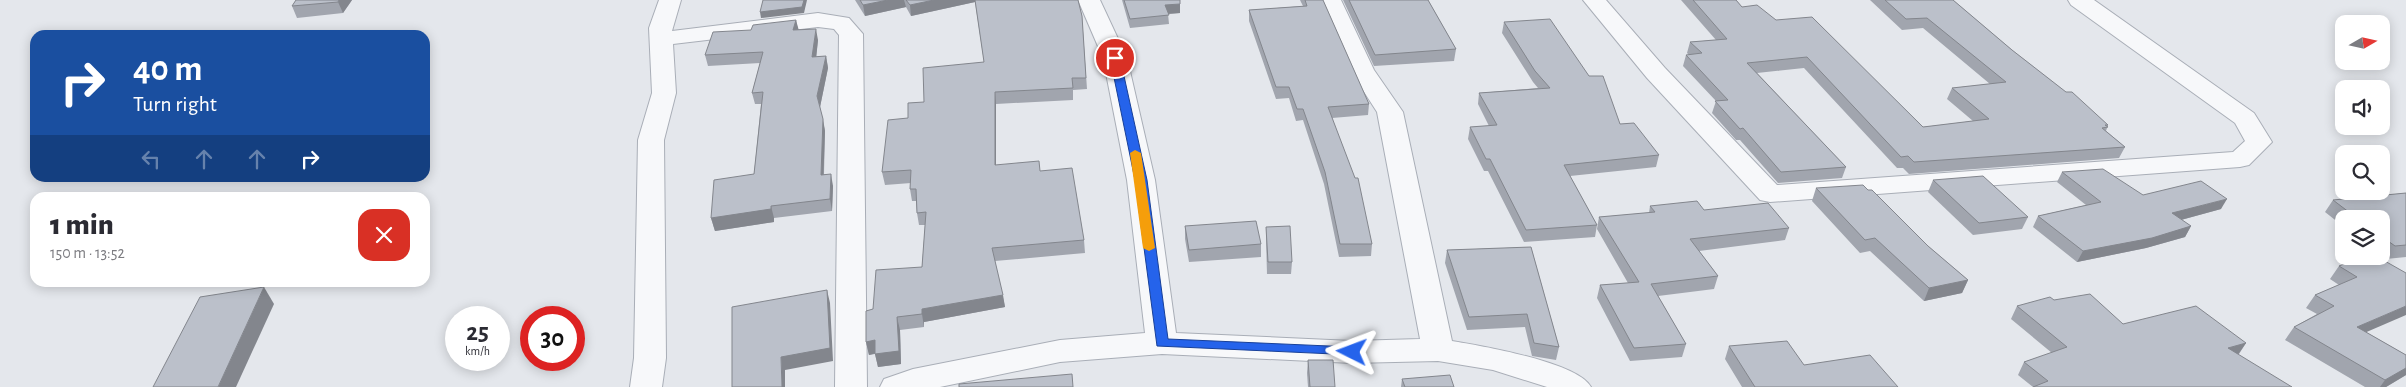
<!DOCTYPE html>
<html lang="en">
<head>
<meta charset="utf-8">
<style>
	:root { --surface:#fff; --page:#f2f2f3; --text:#2b2b33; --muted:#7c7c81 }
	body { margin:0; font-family:"Alegreya Sans",sans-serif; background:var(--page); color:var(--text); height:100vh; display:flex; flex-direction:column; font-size:19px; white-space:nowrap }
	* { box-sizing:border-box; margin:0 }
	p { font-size:16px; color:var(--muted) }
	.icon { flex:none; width:28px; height:28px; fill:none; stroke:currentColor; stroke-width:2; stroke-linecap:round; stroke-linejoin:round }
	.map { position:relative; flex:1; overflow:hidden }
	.side { position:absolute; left:30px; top:192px; width:400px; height:95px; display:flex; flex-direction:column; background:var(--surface); border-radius:15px; box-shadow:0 2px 12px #0003 }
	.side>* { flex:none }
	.top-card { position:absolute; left:30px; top:30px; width:400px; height:152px; border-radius:15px; box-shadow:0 2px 12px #0003; background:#1a4fa0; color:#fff; overflow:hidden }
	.needle { width:32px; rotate:81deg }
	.buttons { position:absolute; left:2335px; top:15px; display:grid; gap:10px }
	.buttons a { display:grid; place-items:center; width:55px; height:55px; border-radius:10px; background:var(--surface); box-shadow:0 2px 12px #0003; font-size:25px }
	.speed { position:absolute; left:445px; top:306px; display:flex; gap:10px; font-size:25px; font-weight:700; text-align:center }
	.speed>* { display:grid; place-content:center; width:65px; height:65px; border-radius:50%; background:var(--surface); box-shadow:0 2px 12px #0003; line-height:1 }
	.speed small { font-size:12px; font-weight:400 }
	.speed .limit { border:8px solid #d22; background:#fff; color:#111 }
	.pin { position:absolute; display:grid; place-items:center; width:42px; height:42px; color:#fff; margin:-21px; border:2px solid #fff; border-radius:50%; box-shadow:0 1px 5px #0007 }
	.me { position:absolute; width:55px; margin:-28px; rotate:273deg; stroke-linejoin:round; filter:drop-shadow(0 0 4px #0008) }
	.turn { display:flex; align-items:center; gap:18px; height:105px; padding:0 20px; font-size:22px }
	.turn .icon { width:65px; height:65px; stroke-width:2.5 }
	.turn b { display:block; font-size:35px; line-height:42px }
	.lanes { display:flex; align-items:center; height:48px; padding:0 20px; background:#0003; justify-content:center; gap:25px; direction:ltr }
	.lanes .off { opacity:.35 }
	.round { display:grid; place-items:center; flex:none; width:52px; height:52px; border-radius:15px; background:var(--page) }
	.summary { display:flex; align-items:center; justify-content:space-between; height:85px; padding:0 20px }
	h1 { font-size:30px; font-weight:800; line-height:38px }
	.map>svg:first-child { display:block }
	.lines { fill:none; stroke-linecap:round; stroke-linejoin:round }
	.street-casing { stroke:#a9aeb7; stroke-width:2 }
	.street { fill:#f7f8fa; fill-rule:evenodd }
	.wall { fill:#a1a5ae }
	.shaded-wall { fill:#83868d }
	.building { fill:#bbc0ca; stroke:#83868d }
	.route { fill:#2563eb; stroke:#184099 }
	.slow { fill:#f59e0b }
</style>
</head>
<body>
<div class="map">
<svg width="2406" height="387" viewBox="0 0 2406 387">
	<rect width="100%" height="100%" fill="#e4e7ec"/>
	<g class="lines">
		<defs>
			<g id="street">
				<path d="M659,0h22l-9,31 146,-18 31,5 14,16 4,353h-32l4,-352 -5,-6 -16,-2 -145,17 3,49 -12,47 2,218 -4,29h-32l4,-29 4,-218 14,-47 -3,-65z"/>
				<path d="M1078,0h22l27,58 28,122 21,153 176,8 68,-2 -43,-227 -27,-42 -31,-70h22l33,70 29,42 49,229c30,5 125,21 139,46h-44l-54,-17 -55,-9 -86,2 -190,-9 -102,8 -120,25h-60l4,-8 29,-10 147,-29 85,-7 -18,-153 -24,-122z"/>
				<path d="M1583,0h23l59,68 112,117 456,-33 12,-11 -10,-18 -164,-118 -3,-5h26l160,113 18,29 -23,23 -9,2 -470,35 -10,-2 -113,-122z"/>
			</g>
		</defs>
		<use href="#street" class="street-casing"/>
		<use href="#street" class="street"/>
	</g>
	<g class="wall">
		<path d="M296,0h56l-9,13 -46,5 -5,-12z"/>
		<path d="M855,0h223l4,16 5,73 -14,1v10l-77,4v61l44,6 44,69 1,13 -90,8 10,46 -81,15v5l-24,3 1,34 -23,3 -3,-13 -6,1 -3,-13 7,-33 49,-42 3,-42h-6l-2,-12 -1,-12h-4l-2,-12 1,-6 -26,2 -3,-13 26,-54 16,-16 60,-40 -9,-60 -64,14 -5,-9 -41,9z"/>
		<path d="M1122,0h58v13l-12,1 1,10 -39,4z"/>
		<path d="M1300,0h23l46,104 -1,11 -36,3 40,126 -1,12 -32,1 -15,-73 -21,-64 -7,1 -7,-23 -13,1 -27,-78v-11l54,-4z"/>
		<path d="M1343,0h85l28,49 -2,12 -80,5z"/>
		<path d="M1681,0h55l6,7 34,13 147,107 50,-6 -26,-22 5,-11 38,-4 -67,-56 -21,2 -32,-30h83l59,50 96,75 -2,6 19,16 -6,11 -210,16 -6,-6h-6l-93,-100 -47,5 89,94 -4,11 -64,5 -38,-43h-4l-24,-27 4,-12 -33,-35 3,-11h3l-2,-2 3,-11 26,-2z"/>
		<path d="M796,20l2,10 20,10 -2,17 10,-1 2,12 -8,39 5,24 -1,43 9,12 -1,25 -58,7v4l-59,9 -4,-13 43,-44 7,-70h-6l-3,-11 8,-30 -52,3 -3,-11 46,-25z"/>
		<path d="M1504,22l116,102 39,31 -3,12 -86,9 27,49 -2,12 -71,5 -36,-71h-4l-16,-32 2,-12 19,-1 -11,-22 1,-11 59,-5 -5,-6 -31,-49z"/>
		<path d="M2062,172l81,23 78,14 -40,11 10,6 -6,11 -39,11 -69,14 -44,-35 5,-11 48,-11 -29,-23z"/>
		<path d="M1933,180l95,37 -6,12 -49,6 -45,-43z"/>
		<path d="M1816,188l52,2 60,56 40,34 -6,13 -38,8 -54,-50 -10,2 -48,-52z"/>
		<path d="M2406,193v64l-20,2 -5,-3v-37h-37v8l-19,-15 8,-12z"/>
		<path d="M1650,206l54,4 85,18 -4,12 -86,11 19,25 -4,13 -56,7 28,48 -4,13 -52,4 -33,-63 3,-13 28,-2 -31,-54 2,-12 50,-4z"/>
		<path d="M1185,226l76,18v13l-72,5 -4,-23z"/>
		<path d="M1266,227l26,35 -1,12h-24l-1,-36z"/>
		<path d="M1531,247l28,100 -3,13 -24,-4 -7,-29 -58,3 -22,-67 2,-13z"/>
		<path d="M2364,256l2,76 40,23v20l-20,12h-21l-80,-47 9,-13 23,-13 -11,-6 9,-13 24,-10 -9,-6 9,-13z"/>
		<path d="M2054,300l69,24 123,19 -7,11 -206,33 -15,-12 6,-13 28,-9 -41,-34 6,-13z"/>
		<path d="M1729,346l75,19 94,22h-156l-17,-28z"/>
		<path d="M1308,360l27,27h-27l-1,-14z"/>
		<path d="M1402,379l52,8h-53z"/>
	</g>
	<g class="shaded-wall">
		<path d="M339,0h13l-9,13 -5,-11z"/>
		<path d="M804,0h3l-3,13 -43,5 -1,-6z"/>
		<path d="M888,0h16l2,7 -41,9 -2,-11z"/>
		<path d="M934,0h41v2l-64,14 -1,-11z"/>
		<path d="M1180,4v9l-14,1 -1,-9z"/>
		<path d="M796,20l3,11 -6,-1z"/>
		<path d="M816,29l2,11 -3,29 -3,-12z"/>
		<path d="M826,56l2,12 -8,39 -3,-11z"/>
		<path d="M995,92l1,12v73l-1,-12z"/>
		<path d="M823,119l2,12 -2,56 -2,-12z"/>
		<path d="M831,174l2,12 -1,25 -2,-12z"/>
		<path d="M2227,199l-6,10 -55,15 6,-11z"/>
		<path d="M771,206l3,12v4l-59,9 -4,-13z"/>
		<path d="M2191,226l-6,11 -39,11 -69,14 6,-11z"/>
		<path d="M1968,280l-6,13 -38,8 5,-13z"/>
		<path d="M264,287l10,17 -38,83h-18z"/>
		<path d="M827,290l3,13 3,58 -48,9v17h-3l-1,-30z"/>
		<path d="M1003,295l2,12 -81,15v5l-2,-13v-5z"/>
		<path d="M2406,306v9l-58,25 9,-13z"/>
		<path d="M897,317l3,13 1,34 -23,3 -3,-13z"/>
		<path d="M875,340l2,13 -8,2 -3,-13z"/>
		<path d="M2246,343l-9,13 -9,-8z"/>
		<path d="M2406,368v7l-20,12h-6l5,-7z"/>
	</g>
	<g class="building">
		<path d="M296,0h43l-1,2 -46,4z"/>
		<path d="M763,0h41l-2,7 -42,5z"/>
		<path d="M860,0h28l-25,5z"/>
		<path d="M906,0h28l-24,5z"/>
		<path d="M975,0h103l4,16 4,62h-14l1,10 -78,4v73l44,-4 1,10 32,-3 12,72 -92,8 11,47 -81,14v5l-25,3 2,34 -24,3v-14l-9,2v-31l7,-2 3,-39 46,-3 4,-55 -9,1 -1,-24h-6l1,-19 -29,2 6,-52 20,-2v-15l16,-1 -1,-34 61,-6z"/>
		<path d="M1124,0h56v4l-15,1 4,10 -39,4z"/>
		<path d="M1305,0h18l46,104 -41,3 27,71h3l14,66h-32l-15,-72 -22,-63h-6l-8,-22h-13l-27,-77 58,-4z"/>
		<path d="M1349,0h79l28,49 -81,6z"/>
		<path d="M1693,0h43l6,7 15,-2 19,15 36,-3 111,110 66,-8 -37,-31 54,-6 -79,-64 -21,1 -21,-19h68l59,50 54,42h6l36,33h-3l3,2 -6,1 23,19 -211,15 -6,-6 -7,1 -94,-100 -60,6 99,104 -65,5 -38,-44 -3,1 -25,-28 13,-1 -42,-45 16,-2 -12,-11 37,-3z"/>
		<path d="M1550,19l39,57h14l17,48 14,-1 25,32 -95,10 33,60 -71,5 -36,-71h-4l-16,-32 27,-2 -18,-32 71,-5 -15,-17 -31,-49z"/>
		<path d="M796,20l-3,10 23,-1 -4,28 14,-1 -9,40 6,23 -2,56 10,-1 -1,25 -59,7v3l-60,9 3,-38 40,-6 9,-82 -11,1 11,-41 -58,3 8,-23 38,-2 2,-5z"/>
		<path d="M2103,169l40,26 58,-14 26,18 -55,14 19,13 -39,12 -69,13 -45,-35 63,-14 -39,-30z"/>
		<path d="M1983,176l45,41 -49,6 -46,-43z"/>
		<path d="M1863,185l5,5h4l56,56 40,34 -39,8 -54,-50 -10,2 -49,-52z"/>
		<path d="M2406,193v52l-11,1 -14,-10v-17h-23l-25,-19z"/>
		<path d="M1697,201l7,9 64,-7 21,25 -99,11 28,37 -67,8 35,60 -52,4 -34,-63 39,-3 -40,-65 56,-5 -5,-6z"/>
		<path d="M1256,221l5,23 -72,6 -4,-24z"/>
		<path d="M1290,226l2,36h-24l-2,-35z"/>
		<path d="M1531,247l28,100 -25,-4 -7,-29 -58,3 -22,-67z"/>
		<path d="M2364,256h12l30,17v33l-49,21 49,28v13l-21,12 -91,-53 40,-21 -19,-11 42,-18 -18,-11z"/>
		<path d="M264,287l-46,100h-65l47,-90z"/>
		<path d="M827,290l3,58 -49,9 1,30h-50v-80z"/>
		<path d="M2090,294l33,30 73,-18 50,37 -18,5 64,39h-259l15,-6 -24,-19 43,-15 -50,-41 33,-9 4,3z"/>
		<path d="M1787,341l17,24 66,-10 28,32h-143l-26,-41z"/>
		<path d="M1308,360h25l2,27h-25z"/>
		<path d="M1072,374l1,13h-114v-3z"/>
		<path d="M1450,375l4,12h-49l-3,-8z"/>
	</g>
	<path class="route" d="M1115,55l5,3 27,122 21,159 184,8 4,2 2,3 -2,3 -199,-9 -22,-166 -25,-122z"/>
	<path class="slow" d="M1135,150l6,3 14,95 -6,3 -6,-3 -13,-95z"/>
</svg>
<div class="buttons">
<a><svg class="needle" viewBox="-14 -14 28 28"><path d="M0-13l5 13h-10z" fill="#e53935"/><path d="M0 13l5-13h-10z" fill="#7c7c81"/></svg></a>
<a><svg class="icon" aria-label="sound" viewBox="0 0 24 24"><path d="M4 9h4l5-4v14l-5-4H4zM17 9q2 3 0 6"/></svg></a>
<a><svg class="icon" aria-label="search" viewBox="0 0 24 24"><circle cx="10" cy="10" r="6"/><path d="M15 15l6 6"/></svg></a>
<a><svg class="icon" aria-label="layers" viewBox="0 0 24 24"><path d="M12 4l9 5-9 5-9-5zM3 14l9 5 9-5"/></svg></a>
</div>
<div class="speed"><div>25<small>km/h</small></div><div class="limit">30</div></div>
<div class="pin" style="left:1115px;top:58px;background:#d93025"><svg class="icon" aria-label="arrive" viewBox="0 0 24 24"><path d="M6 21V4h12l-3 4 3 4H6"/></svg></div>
<svg class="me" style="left:1352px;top:352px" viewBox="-20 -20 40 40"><path d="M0-17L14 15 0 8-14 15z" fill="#2563eb" stroke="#fff" stroke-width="4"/></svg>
<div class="top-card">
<div class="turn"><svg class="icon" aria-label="right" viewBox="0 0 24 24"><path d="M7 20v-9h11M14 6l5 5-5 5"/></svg><div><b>40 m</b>Turn right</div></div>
<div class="lanes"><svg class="icon off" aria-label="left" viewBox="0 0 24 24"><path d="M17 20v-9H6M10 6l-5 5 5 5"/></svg><svg class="icon off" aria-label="ahead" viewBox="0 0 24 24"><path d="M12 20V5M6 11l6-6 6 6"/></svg><svg class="icon off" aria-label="ahead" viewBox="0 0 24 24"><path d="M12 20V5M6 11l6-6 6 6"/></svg><svg class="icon" aria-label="right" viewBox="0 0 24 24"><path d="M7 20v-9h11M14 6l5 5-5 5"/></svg></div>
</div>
<section class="side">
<div class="summary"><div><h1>1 min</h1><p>150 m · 13:52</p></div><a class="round" style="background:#d93025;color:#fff"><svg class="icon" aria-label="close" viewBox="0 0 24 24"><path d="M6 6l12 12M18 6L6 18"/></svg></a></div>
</section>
</div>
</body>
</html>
